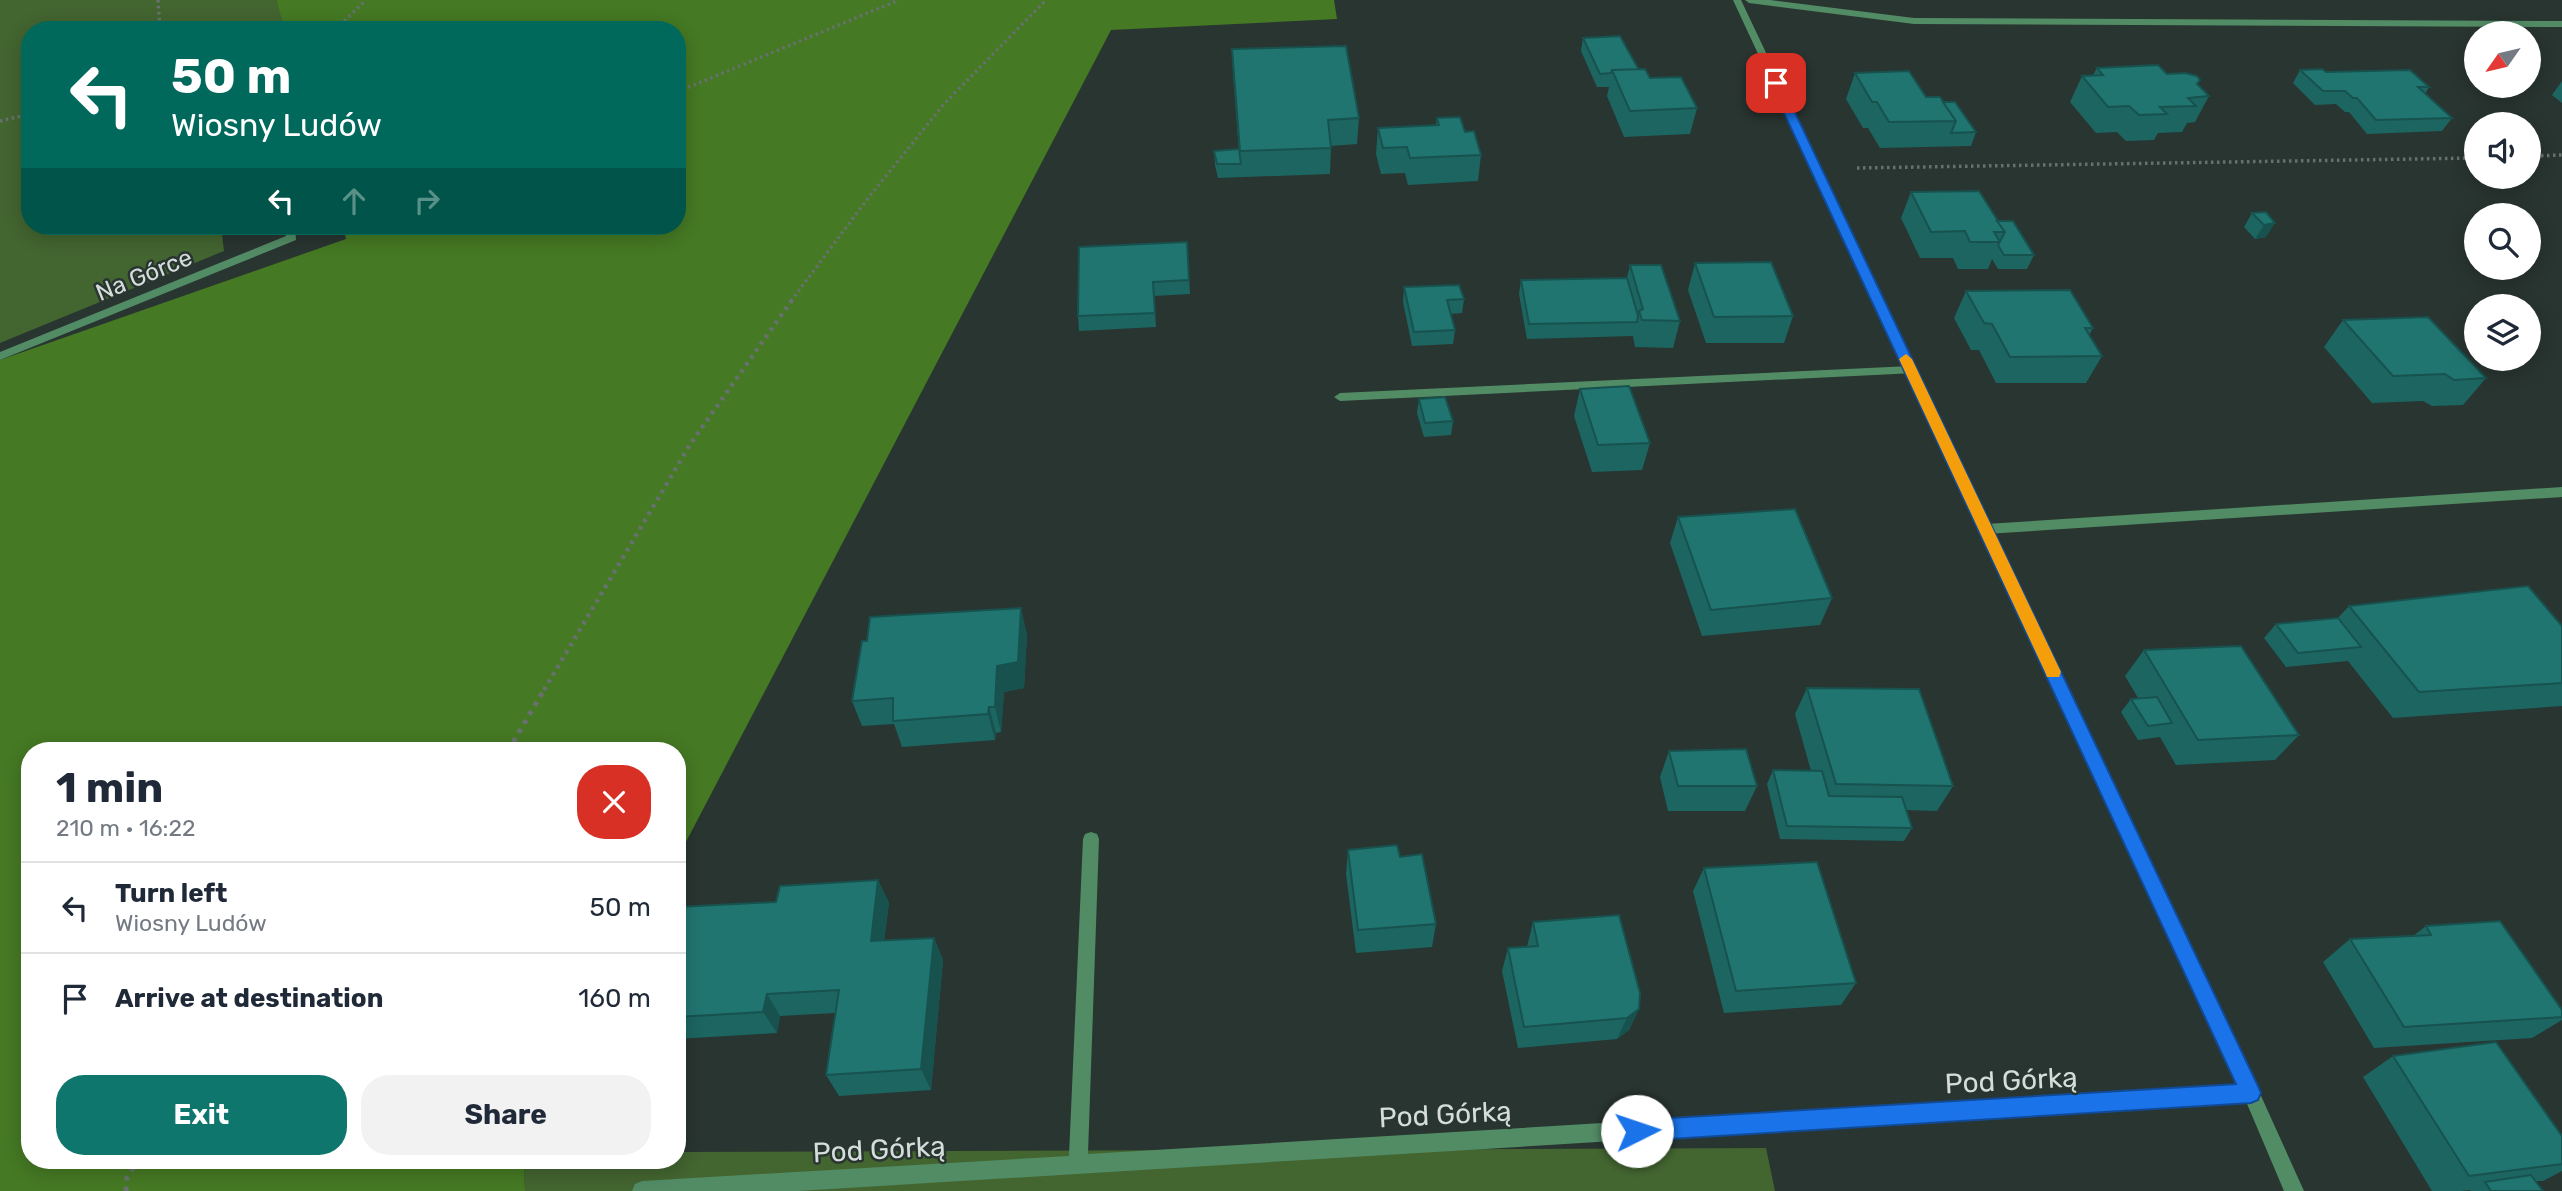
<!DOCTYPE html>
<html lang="en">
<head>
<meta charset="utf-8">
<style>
	:root { --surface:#fff; --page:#f2f2f3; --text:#1f2937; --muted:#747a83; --line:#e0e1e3; --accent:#0f766e }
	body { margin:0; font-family:Rubik,sans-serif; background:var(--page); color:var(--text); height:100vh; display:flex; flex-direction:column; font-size:26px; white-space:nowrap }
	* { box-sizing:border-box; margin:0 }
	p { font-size:23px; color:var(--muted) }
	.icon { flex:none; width:38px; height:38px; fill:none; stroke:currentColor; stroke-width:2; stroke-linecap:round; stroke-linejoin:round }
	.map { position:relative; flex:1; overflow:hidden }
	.details { position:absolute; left:21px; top:742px; width:665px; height:427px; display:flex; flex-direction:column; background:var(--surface); border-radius:28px; box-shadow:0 4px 18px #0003 }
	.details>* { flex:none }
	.top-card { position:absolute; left:21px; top:21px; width:665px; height:214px; border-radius:28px; box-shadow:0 4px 18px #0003; background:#00695c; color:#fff; overflow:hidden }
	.needle { width:46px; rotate:236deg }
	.fabs { position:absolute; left:2464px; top:21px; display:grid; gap:14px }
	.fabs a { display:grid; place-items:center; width:77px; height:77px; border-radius:50%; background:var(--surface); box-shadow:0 4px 18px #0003; font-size:35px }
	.pin { position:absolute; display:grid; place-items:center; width:60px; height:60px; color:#fff; margin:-30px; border-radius:14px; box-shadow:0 4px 10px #0006 }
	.me { position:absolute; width:77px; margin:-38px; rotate:86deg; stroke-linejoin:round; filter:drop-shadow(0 0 5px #0008) }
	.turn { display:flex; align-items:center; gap:24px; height:147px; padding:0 35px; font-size:32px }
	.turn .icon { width:91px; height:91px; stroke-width:2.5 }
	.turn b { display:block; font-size:49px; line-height:60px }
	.lanes { display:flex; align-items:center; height:66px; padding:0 35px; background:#0003; justify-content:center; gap:35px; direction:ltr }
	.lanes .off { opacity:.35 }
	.round { display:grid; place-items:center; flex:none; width:74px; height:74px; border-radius:28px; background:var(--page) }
	.overview { display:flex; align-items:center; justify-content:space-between; height:119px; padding:0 35px }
	h1 { font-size:42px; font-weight:700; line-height:52px }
	.action { display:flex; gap:14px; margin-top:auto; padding:14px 35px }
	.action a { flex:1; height:80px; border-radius:28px; background:var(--accent); color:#fff; font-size:28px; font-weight:700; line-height:80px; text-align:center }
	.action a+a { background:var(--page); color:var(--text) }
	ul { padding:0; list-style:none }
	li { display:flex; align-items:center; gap:21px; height:91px; padding:0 35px; border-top:2px solid var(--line) }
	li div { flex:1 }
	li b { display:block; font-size:26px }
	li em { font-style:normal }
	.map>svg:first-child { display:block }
	.green { fill:#436530 }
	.forest { fill:#457923 }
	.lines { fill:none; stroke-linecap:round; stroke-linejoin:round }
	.path-far2 { stroke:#67716d; stroke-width:3.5; stroke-dasharray:2.5 3.5; stroke-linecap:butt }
	.path-far1 { stroke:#67716d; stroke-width:4.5; stroke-dasharray:3.5 5; stroke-linecap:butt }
	.path { stroke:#67716d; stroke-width:5; stroke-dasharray:4.5 6; stroke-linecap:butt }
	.lane { fill:#528c65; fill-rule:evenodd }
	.street { fill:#528c65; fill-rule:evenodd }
	.wall { fill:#1c6561 }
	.shaded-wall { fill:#17524f }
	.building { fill:#217571; stroke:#17524f; stroke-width:2 }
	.route { fill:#1a73e8; stroke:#114b97; stroke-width:2 }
	.slow { fill:#f59e0b }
	.labels { text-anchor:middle; stroke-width:5; stroke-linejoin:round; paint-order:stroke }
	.street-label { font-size:24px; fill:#d5ddda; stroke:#293531 }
	.near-street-label { font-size:28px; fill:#d5ddda; stroke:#293531 }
</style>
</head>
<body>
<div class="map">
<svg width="2562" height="1191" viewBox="0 0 2562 1191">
	<rect width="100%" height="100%" fill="#293531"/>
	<g class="green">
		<path d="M0,0h276l9,28 -255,2v196h191l3,25 -224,92z"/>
		<path d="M1766,1148l9,43h-1250l-1,-31h153v-8z"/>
	</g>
	<path class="forest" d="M276,0h1058l3,19 -226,11 -434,829v-108h-647v409h494l1,31h-525v-831l346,-121 -3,-13h334v-196h-392z"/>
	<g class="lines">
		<g class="path-far2">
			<path d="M158,0l2,30"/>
			<path d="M329,30l11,-5 26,-25"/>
			<path d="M677,92l222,-92"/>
			<path d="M0,121l30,-7"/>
			<path d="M2529,156l33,-1"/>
			<path d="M1857,168l619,-10"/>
			<path d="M791,301l78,-104 75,-93 102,-104"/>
		</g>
		<path class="path-far1" d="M544,690l147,-247 101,-143"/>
		<g class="path">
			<path d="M508,751l37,-63"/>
			<path d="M126,1191l1,-14 12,-17"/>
		</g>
		<g class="lane">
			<path d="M1745,0h25l144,18 648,3v6l-648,-3 -165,-21z"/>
			<path d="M1911,366l4,1 2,3 -2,3 -575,28 -6,-4 6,-4z"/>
			<path d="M2562,487v10l-576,37 -7,-5 7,-5z"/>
			<path d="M1091,832l6,2 2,5 -11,315 1163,-70 6,3 3,6 -3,6 -6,3 -1453,89h-166l3,-7 7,-3 427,-25 14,-317 2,-5z"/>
		</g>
		<g class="street">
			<path d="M1733,0h8l516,1087 47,104h-20l-39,-92z"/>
			<path d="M285,226h10l1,14 -296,120v-8l286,-116z"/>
		</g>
	</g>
	<g class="wall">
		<path d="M1583,38l56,32 58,38 -7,26 -66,3 -17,-41 2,-9h-12l-16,-36z"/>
		<path d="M1232,49l127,69 -2,26 -26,2 -1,28 -112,4 -3,-13 -1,-14 25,2 -6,-79z"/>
		<path d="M2097,68l70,6 33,6 -3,5 12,11 -14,26 -8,1 -5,9 -24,1 -4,7 -28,1 -9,-9 -21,1 -26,-31 12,-26 11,-1z"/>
		<path d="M2300,70l129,17 -4,7 27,24 -10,13 -75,3 -18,-22h-4l-9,-8 -21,1 -22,-22z"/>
		<path d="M1855,73l88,29 33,30 -5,14 -91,2 -12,-20h-5l-17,-29z"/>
		<path d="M2562,81v22l-10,-8z"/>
		<path d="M1437,118l28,14 16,23 -3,26 -70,4 -3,-12 -24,1 -5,-20 2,-26 58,-3z"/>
		<path d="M1911,192l86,29 37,34 -7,14h-29l-6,-10 -4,10h-30l-5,-11h-33l-19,-40z"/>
		<path d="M2266,212v25l-11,2 -11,-12 8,-14z"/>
		<path d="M1187,242l3,52 -36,2 2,31 -77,4 -1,-15z"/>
		<path d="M1695,263l98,53 -9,27h-78l-18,-53z"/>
		<path d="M1630,265l50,56 -7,27 -38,-1 -2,-11 -106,3 -8,-45 2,-14 106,-2z"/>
		<path d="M1404,287l60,12 -2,14 -12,1 5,16 -2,14 -41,2 -9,-44z"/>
		<path d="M1966,291l127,37 -4,7 13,21 -16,27h-90l-17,-33h-8l-17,-32z"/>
		<path d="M2343,320l143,58 -23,27 -31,1 -9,-5 -51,2 -48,-56z"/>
		<path d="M1580,389l70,54 -8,27 -50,2 -18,-56z"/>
		<path d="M1419,399l34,22 -2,14 -27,2 -7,-24z"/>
		<path d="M1678,517l154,81 -12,27 -118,11 -32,-93z"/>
		<path d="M2349,606l213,20v80l-169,12 -45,-57 -62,6 -22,-29 12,-14 62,-6z"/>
		<path d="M1027,634l-3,54 -20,4 -3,40 -5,1 -1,7 -93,7 -8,-23 -32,2 -10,-25z"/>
		<path d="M2144,650l155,85 -24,25 -99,5 -16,-28 -22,3 -17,-28 10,-13 7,-1 -13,-22z"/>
		<path d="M1807,688l146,98 -16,25 -31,-1 6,18 -8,13 -124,-2 -13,-55 6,-14 38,1 -16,-57z"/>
		<path d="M1669,751l88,35 -12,25h-77l-8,-34z"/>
		<path d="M1348,850l52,7 36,67 -4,23 -76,6 -10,-79z"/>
		<path d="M1704,868l152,115 -15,22 -117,8 -31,-122z"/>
		<path d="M878,880l11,23 -5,38 50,-3 9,22 -12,130 -92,6 -13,-21 9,-62 -55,3 -3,17 -100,6v-132l99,-5z"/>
		<path d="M1533,922l106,87 -10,21 -12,9 -99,9 -16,-77 6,-23 19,-1z"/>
		<path d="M2426,926l136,84v10l-30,18 -158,10 -51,-86 27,-23 63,-3z"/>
		<path d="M2393,1056l169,80v35l-19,10h-7l7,10h-74l2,-1 -10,1h-29l-69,-114z"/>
	</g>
	<g class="shaded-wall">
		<path d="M2275,223l-9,14 -11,2 9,-14z"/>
		<path d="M1021,608l6,26 -3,54 -20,4 -3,40 -6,-25 2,-41z"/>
		<path d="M989,707l7,26 -1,7 -7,-26z"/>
		<path d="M878,880l11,23 -8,61 -10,-23z"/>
		<path d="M934,938l9,22 -12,130 -10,-21z"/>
		<path d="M767,994l13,22 -3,17 -14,-21z"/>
		<path d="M1639,1009l-10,21 -12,9 10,-21z"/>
	</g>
	<g class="building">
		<path d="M1620,36l19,34h-27l-1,3 -11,1 -17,-36z"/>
		<path d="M1346,46l13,72 -31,2 3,28 -91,3 -8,-102z"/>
		<path d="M2158,65l9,9 18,-1 12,3 3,4 -3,4 12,12 -21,2 8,8 -36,1 7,7 -28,1 -10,-9 -21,1 -26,-31 21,-1 -6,-7z"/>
		<path d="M1645,69l5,9 31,-1 16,31 -67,3 -18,-41z"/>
		<path d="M2322,69l4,3 84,-2 19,17h-11l34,31 -76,2 -19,-22h-4l-8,-7h-22l-23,-21z"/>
		<path d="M1909,71l17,26h14l16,24 -67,1 -12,-20h-5l-17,-29z"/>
		<path d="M1943,102h12l21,30 -25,1 5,-12z"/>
		<path d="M1460,117l5,15 9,-1 7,24 -71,3 -3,-11 -24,1 -5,-20 61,-3 -2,-7z"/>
		<path d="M1239,149l2,15h-24l-3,-13z"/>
		<path d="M1979,191l26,41h-11l6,10h-30l-5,-11 -34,1 -20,-40z"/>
		<path d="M2266,212l9,11 -11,2 -12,-12z"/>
		<path d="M1997,221h16l21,34h-30l-6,-10 7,-13z"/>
		<path d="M1187,242l2,38 -36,2 2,31 -77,3 1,-69z"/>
		<path d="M1771,262l22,54 -79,1 -19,-54z"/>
		<path d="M1630,265h31l19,56 -38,-1 -3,-9 4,-2z"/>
		<path d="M1627,278l11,38 -1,6 -108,2 -8,-44z"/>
		<path d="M1459,285l5,14 -17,1 8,30 -41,2 -10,-45z"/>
		<path d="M2070,290l23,38h-8l17,28 -92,1 -18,-33 -8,-1 -18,-32z"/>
		<path d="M2428,317l58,61 -32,2 -9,-6 -52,2 -50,-56z"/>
		<path d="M1629,386l21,57 -52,2 -18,-56z"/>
		<path d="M1445,397l8,24 -28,2 -6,-24z"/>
		<path d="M1795,509l37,89 -121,12 -33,-93z"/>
		<path d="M2528,586l34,40v57l-143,9 -70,-86z"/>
		<path d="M1021,608l-3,54 -21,4 -2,41h-6l-1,7 -95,7v-23l-41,3 10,-60h5l3,-24z"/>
		<path d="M2338,618l23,29 -63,6 -22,-29z"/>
		<path d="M2241,646l58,89 -101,5 -54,-90z"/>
		<path d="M1807,688l112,1 34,97 -117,-2z"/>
		<path d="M2157,697l15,26 -24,3 -17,-27z"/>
		<path d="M1746,749l11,37h-79l-9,-35z"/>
		<path d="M1773,770l49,1 7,25 73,1 10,31 -125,-2z"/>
		<path d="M1397,845l3,12 22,-3 14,70 -78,6 -10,-80z"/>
		<path d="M1817,862l39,121 -120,8 -32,-123z"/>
		<path d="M878,880l-7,61 63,-3 -13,131 -95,6 13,-85 -72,4 -4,18 -86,5v-110l99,-5 4,-16z"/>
		<path d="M1619,915l21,78 -1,16 -12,9 -103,9 -16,-79 30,-2 -5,-24z"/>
		<path d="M2500,921l62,89v7l-158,10 -54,-88 81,-4 -5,-9z"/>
		<path d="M2496,1042l66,94v28l-93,12 -76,-120z"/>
		<path d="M2531,1175l12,16h-52l-6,-9z"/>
	</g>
	<path class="route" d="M1772,80l9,3 477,1003 3,7 -3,7 -7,3 -614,38 -8,-3 -3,-7 3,-8 8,-3 599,-36 -466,-1001z"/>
	<path class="slow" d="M1906,354l6,5 149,313 -2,5h-12l-2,-5 -146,-313z"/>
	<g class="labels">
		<g class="street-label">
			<text transform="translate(144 275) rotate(-22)" y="8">Na Górce</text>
		</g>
		<g class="near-street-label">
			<text transform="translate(2011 1080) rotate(-3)" y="10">Pod Górką</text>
			<text transform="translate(1445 1114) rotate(-3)" y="10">Pod Górką</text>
			<text transform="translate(879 1149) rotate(-3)" y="10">Pod Górką</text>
		</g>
	</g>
</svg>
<div class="fabs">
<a><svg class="needle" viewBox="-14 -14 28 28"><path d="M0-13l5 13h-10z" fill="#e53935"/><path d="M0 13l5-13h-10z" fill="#747a83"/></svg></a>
<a><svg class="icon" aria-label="sound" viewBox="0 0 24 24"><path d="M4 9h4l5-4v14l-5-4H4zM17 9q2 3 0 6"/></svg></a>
<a><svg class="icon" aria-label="search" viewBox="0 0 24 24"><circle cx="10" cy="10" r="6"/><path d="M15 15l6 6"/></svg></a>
<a><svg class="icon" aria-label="layers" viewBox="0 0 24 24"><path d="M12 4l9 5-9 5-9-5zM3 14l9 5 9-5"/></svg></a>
</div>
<div class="pin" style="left:1776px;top:83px;background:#d93025"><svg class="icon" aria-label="arrive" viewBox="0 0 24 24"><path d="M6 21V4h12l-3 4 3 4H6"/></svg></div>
<svg class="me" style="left:1637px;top:1131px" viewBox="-20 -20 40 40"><circle r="19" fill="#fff"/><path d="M0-13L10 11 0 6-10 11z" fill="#1a73e8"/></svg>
<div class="top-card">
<div class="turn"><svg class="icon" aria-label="left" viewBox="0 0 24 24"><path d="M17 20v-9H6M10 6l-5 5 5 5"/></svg><div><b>50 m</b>Wiosny Ludów</div></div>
<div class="lanes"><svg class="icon" aria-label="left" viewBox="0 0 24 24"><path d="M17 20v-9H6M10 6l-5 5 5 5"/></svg><svg class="icon off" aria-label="ahead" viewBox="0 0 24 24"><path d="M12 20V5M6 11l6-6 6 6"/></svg><svg class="icon off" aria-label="right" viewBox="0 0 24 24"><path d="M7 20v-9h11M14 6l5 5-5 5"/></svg></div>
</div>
<section class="details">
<div class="overview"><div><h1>1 min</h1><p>210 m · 16:22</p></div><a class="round" style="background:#d93025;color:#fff"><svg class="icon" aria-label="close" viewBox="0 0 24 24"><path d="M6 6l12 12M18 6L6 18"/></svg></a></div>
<ul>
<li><svg class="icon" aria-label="left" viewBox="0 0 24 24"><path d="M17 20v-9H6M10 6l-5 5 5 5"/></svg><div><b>Turn left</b><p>Wiosny Ludów</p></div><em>50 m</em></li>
<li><svg class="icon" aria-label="arrive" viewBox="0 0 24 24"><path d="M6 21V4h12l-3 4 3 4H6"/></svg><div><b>Arrive at destination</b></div><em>160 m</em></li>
</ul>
<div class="action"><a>Exit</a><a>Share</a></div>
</section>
</div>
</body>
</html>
